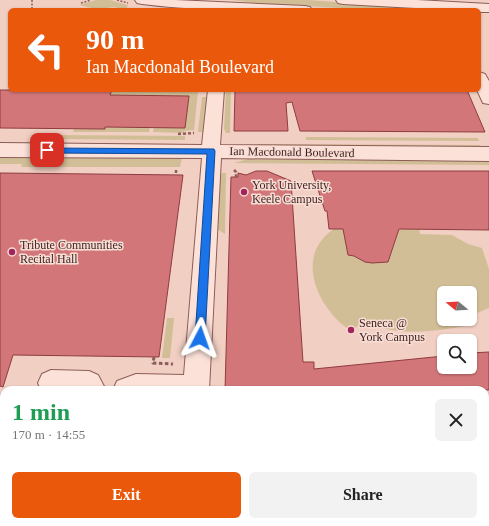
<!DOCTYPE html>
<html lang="en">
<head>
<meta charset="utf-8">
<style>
	:root { --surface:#fff; --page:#f2f2f2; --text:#222; --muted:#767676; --accent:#ea580c }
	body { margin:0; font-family:Georgia,serif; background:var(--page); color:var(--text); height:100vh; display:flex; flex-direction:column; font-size:15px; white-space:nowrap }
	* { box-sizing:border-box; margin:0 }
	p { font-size:13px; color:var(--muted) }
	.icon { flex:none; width:22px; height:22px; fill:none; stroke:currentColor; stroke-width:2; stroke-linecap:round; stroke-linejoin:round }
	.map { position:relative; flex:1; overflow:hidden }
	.sheet { position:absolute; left:0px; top:386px; width:489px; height:140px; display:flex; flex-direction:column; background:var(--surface); border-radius:12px 12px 0 0; box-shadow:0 1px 3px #0004 }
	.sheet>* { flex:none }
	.hud { position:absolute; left:8px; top:8px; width:473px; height:84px; border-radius:6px; box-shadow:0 1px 3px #0004; background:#ea580c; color:#fff; overflow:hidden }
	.needle { width:26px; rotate:288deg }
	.buttons { position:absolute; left:437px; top:286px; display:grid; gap:8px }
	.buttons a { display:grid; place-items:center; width:40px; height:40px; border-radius:6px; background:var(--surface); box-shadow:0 1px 3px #0004; font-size:20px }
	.pin { position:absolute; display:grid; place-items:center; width:34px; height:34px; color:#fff; margin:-17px; border-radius:8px; box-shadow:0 2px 6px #0006 }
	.me { position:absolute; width:44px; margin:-22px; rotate:4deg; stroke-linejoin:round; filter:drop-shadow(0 0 3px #0008) }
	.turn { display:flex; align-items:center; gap:14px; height:84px; padding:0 12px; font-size:18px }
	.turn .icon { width:52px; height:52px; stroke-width:2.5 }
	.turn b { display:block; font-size:28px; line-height:34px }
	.round { display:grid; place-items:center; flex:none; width:42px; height:42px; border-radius:6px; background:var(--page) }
	.overview { display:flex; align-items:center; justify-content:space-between; height:68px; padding:0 12px }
	h1 { font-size:24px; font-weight:800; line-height:30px; color:#1e9e55 }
	.primary-button { display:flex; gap:8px; margin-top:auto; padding:8px 12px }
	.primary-button a { flex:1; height:46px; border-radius:6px; background:var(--accent); color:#fff; font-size:16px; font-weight:800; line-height:46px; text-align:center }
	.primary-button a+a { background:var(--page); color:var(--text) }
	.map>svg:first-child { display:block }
	.green { fill:#d1be96 }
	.building { fill:#d27679; stroke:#8e3c40 }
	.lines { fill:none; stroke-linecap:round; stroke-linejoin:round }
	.minor-casing { stroke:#8d5d58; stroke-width:2 }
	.path-far2 { stroke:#8d5d58; stroke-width:1.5; stroke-dasharray:2 1.5; stroke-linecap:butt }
	.path-far1 { stroke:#8d5d58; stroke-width:2.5; stroke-dasharray:3 2; stroke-linecap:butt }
	.path { stroke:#8d5d58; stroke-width:3; stroke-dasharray:3.5 2.5; stroke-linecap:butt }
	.minor { fill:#fbe1d8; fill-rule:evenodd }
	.route { fill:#1a73e8; stroke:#114b97 }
	.poi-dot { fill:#a1245c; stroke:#f8ddd4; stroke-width:1.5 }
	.labels { text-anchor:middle; stroke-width:3; stroke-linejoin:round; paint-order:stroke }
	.street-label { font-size:12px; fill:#3c1f1d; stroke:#f8ddd4 }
	.poi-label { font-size:12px; fill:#3c1f1d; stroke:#f8ddd4; text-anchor:start }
</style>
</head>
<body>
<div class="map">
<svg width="489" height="526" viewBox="0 0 489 526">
	<rect width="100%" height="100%" fill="#f1cfc3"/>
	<g class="green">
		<path d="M96,0h14l18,5 -2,5 -12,-3 -18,2 -17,-4z"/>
		<path d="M232,0h76l133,10h-65l-121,-7z"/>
		<path d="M112,90l86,1 -4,39 -10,1 -1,2 -30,-1 1,-5 -44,-32z"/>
		<path d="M226,90h5l-1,43h-4l-2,-4z"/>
		<path d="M202,97h6l-3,32 -2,3h-5z"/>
		<path d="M105,127h45l-1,5h-76l1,-3h31z"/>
		<path d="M56,135l129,1v4l-130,-1z"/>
		<path d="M306,137l172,1 1,3 -173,-1z"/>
		<path d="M0,142l186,2 -11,1 -175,-1z"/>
		<path d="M258,144l222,1 1,2 -223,-1z"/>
		<path d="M0,157l182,1 -2,9h-159l1,-3h-22z"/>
		<path d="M251,158l238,2v5l-255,-2z"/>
		<path d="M222,173h4l-1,61 -8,-5 3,-52z"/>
		<path d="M334,229h9l5,26 6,1 11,6h23l11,-33h20l1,5 32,1 16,9 14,4 7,21v39l-19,8v-23h-26v26h22l-1,7c-34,6 -69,11 -100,-5l-14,10c-33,-22 -58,-75 -17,-102z"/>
		<path d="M167,318h7l-4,40h-8z"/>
		<path d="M27,522h126v4h-127z"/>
	</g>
	<g class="building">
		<path d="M0,90h112l-2,5 79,1 -4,32 -80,-1v2l-105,-1z"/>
		<path d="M235,90h232l18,42 -185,-1 -8,-29 -6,1 2,28h-54z"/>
		<path d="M256,171h11l24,10 12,181h11v7l130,-13v11h26v-14l19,-1v38h-264l6,-213h7v-4l8,2z"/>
		<path d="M312,171h177v59l-90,-1 -11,33 -16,1 -7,-1 -11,-6 -6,-1 -5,-26h-14l-2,-18h-2z"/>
		<path d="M0,173l183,2 -24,182 -146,-2 -10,32 -3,-1z"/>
	</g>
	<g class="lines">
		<defs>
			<g id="minor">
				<path d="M135,0h40l130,6 5,1 2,3c-57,0 -114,1 -170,-6l-5,-1z"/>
				<path d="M336,0h81l72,4v8h-10v-2h-28l-108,-6 -5,-1z"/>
				<path d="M479,72l6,2 4,7v23l-6,-1 -6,-13h2z"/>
				<path d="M208,90h16l-4,55 269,2v14l-268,-3 -12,232h-96l4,-9 19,-7 48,1 18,-217 -202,-1v-14l202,2z"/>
				<path d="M51,370l38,1 9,4 8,15h-65l-3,-7 4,-9z"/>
				<path d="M485,499h4v27l-15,-1 -1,-3h12z"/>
				<rect x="173" y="522" width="30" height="4"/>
			</g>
		</defs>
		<use href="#minor" class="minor-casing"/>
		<g class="path-far2">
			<path d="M32,0v10"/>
			<path d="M117,0l11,3"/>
			<path d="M81,3l10,-3"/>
			<path d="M171,90h28"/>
		</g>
		<g class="path-far1">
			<path d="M178,134l16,-1"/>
			<path d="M176,170v5"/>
			<path d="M234,170l2,2v5"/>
		</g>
		<g class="path">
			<path d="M154,357l-1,6 20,1"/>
			<path d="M0,445l4,-1"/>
		</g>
		<use href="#minor" class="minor"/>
	</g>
	<path class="route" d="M44,148l170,1 1,2 -10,187 -2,3 -3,2 -4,-2 -1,-3 12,-184 -160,-1 -3,-1z"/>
	<g class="poi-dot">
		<circle cx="244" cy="192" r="4"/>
		<circle cx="12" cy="252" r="4"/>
		<circle cx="351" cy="330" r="4"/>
	</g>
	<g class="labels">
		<g class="street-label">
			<text transform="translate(292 152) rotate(1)" y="4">Ian Macdonald Boulevard</text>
		</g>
		<g class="poi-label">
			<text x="252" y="189">York University,<tspan x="252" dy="14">Keele Campus</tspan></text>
			<text x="20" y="249">Tribute Communities<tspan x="20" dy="14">Recital Hall</tspan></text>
			<text x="359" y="327">Seneca @<tspan x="359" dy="14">York Campus</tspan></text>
		</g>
	</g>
</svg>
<div class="buttons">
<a><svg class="needle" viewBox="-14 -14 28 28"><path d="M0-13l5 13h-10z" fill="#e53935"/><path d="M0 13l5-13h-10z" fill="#767676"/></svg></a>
<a><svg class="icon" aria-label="search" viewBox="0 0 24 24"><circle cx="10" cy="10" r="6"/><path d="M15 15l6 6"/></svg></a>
</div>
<div class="pin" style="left:47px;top:150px;background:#d93025"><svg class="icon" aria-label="arrive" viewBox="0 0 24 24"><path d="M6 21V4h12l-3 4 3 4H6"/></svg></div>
<svg class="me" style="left:200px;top:338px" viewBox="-20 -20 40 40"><path d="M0-17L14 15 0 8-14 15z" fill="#1a73e8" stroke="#fff" stroke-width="4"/></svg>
<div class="hud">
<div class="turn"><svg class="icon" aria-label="left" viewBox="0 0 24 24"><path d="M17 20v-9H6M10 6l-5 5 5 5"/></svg><div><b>90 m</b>Ian Macdonald Boulevard</div></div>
</div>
<section class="sheet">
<div class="overview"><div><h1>1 min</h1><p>170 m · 14:55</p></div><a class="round"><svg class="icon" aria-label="close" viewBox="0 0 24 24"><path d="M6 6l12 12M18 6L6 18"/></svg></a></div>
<div class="primary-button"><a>Exit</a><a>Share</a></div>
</section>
</div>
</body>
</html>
